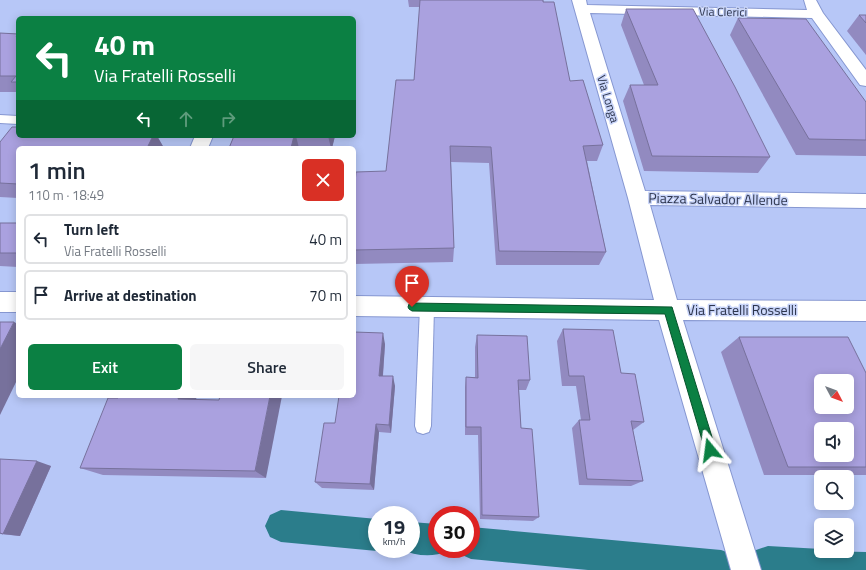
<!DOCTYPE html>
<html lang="en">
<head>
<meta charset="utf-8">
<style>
	:root { --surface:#fff; --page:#f6f6f7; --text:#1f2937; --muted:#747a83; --line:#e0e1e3; --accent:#0b8043 }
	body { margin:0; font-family:"Titillium Web",sans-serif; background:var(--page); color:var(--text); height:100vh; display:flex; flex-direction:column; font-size:15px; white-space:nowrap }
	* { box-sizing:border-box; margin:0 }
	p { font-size:13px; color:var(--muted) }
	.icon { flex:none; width:22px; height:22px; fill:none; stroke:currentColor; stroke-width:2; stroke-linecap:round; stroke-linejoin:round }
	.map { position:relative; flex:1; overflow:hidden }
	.drawer { position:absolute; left:16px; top:146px; width:340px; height:252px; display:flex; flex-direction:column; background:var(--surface); border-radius:6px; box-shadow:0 2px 10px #0003 }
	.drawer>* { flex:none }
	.top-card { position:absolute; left:16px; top:16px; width:340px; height:122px; border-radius:6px; box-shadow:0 2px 10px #0003; background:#0b8043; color:#fff; overflow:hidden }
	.needle { width:26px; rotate:131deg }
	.tools { position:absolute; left:814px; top:374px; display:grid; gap:8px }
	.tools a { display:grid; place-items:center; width:40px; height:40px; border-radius:6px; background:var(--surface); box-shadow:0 2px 10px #0003; font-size:20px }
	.speed { position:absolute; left:368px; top:506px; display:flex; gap:8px; font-size:20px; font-weight:700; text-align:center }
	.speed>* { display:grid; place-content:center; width:52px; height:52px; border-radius:50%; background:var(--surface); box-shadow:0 2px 10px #0003; line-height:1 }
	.speed small { font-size:10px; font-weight:400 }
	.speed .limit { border:6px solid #d22; background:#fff; color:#111 }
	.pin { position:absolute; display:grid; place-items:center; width:34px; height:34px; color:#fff; margin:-41px -17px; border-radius:50% 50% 50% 0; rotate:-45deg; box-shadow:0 0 4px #0007 }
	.pin .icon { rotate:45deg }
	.me { position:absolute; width:44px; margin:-22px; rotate:344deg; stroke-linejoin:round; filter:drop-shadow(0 0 3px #0008) }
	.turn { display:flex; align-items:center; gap:14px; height:84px; padding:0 12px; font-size:18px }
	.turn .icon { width:52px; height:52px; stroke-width:2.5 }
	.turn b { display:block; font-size:28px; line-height:34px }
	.lanes { display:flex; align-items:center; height:38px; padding:0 12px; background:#0003; justify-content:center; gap:20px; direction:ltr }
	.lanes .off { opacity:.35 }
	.round { display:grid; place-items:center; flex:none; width:42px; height:42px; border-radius:6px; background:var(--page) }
	.summary { display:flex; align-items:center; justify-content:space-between; height:68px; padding:0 12px }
	h1 { font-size:24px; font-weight:600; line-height:30px }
	.primary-button { display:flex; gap:8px; margin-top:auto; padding:8px 12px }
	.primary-button a { flex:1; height:46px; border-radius:6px; background:var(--accent); color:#fff; font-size:16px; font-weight:600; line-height:46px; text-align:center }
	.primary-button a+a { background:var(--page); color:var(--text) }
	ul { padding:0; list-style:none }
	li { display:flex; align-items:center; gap:12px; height:50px; margin:0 8px 6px; padding:0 4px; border:2px solid var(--line); border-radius:6px }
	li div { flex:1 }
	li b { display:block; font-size:15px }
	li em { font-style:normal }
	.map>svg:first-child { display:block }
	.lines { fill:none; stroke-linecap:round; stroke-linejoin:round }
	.canal { fill:#2b7d8b; fill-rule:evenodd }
	.service-casing { stroke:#8697d1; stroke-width:2 }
	.minor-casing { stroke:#8697d1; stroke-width:2 }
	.service { fill:#fff; fill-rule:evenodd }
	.minor { fill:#fff; fill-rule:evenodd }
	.wall { fill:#928ac0 }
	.shaded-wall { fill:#77719c }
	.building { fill:#aaa1df; stroke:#77719c; fill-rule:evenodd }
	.route { fill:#0b8043; stroke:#07532c }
	.labels { text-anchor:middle; stroke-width:3; stroke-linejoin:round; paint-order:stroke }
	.far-street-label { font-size:12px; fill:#2e364e; stroke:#c8d4f9 }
	.street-label { font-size:14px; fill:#2e364e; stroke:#c8d4f9 }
</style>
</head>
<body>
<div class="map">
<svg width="866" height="570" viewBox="0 0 866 570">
	<rect width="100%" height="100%" fill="#b7c7f7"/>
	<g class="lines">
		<g class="canal">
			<path d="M281,510l96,9v30h5l-5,2 -96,-9 -11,-5 -5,-11 5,-11z"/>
			<path d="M411,522l26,2v25h12l-1,2c-16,7 -32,5 -48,-2h11z"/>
			<path d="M471,527l250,23 12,4 4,12 -1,4h-148l-117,-11 -11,-5 -3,-5h14z"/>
			<path d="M768,546l53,3v2l45,1v18h-111l-3,-8 4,-12z"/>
		</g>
		<defs>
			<g id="service">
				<path d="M0,115l18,1v8l-18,-1z"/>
				<path d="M427,301l5,2 2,4 -3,119 -2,6 -6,2 -6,-2 -2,-6 5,-119 2,-4z"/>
			</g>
			<g id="minor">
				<path d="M572,0h14l1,5 220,5 -3,-10h12l7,13 43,57v16l-6,-1 -48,-67 -222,-5 55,178 221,3v14l-216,-3 27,95 189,1v20l-183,-1 78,250h-30l-72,-250 -305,-4v-20l300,4 -26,-102z"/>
				<path d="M195,136h18l-5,12h-18z"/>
				<rect x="0" y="292" width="18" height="20"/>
			</g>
		</defs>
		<use href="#service" class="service-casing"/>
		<use href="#minor" class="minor-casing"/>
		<use href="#service" class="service"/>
		<use href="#minor" class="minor"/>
	</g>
	<g class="wall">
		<path d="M408,0h135l27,81 33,64 -6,16h-10l19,91 -7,13h-103l-7,-102 -38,-1 3,86 -1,14 -99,2v-70l32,-23 28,-91 6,-73h-11z"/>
		<path d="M626,9l144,148 -12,16 -114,-2 -21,-70 7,-16h14l-23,-60z"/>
		<path d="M859,15h7v40l-19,-24z"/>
		<path d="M738,18l128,84v54l-70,-1 -66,-120z"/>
		<path d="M0,33l18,1v58h-18z"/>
		<path d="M157,136l7,12h-146v50l-18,-1v-55z"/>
		<path d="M234,136h101l-3,12h-103z"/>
		<path d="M0,223h18v44l-18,-1z"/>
		<path d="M563,329l58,44 23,49 -11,8 10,51 -12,5 -52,-1 -7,-57 7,-8h2l-5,-34h-14l-5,-45z"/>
		<path d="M477,335l53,45 -4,10h-7l2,38 18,89 -6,4 -53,-2 -2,-84h-13v-48l1,-10h9v-30z"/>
		<path d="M739,337l127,36v102h-102l-43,-123z"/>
		<path d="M385,344l-2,32 12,10 -4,47 -12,-1 -5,58 -52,-2 -7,-6 20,-59z"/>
		<path d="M196,399l70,79 -163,-3 -23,-7z"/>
		<path d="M0,459l51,7 -31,70 -20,-2z"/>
	</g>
	<g class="shaded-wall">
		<path d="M153,136h4l7,12h-17z"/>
		<path d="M294,136h2l3,12h-8z"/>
		<path d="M328,136h7l-3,12h-1z"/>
		<path d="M14,322l4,2v54l-18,37v-66z"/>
		<path d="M383,333l2,11 -3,42 -3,-10z"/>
		<path d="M393,376l2,10 -4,47 -2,-8z"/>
		<path d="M179,396h18l-4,14 -15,-11z"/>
		<path d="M270,396h12l-16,82 -11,-7z"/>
		<path d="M376,424l3,8 -5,58 -4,-6z"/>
		<path d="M37,461l14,5 -31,70 -17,-2z"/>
	</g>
	<g class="building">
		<path d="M420,0h123v2h11l16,79 13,-1 20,65 -20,1 23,106 -107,-1 -8,-104 -41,-1 4,102 -100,2v-56l2,-22 30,-1 10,-91h18z"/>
		<path d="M626,9h67l42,78 35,70 -118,-1 -22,-71h28z"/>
		<path d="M859,15h7v8z"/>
		<path d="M738,18l68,1 60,83v38l-57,-1z"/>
		<path d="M0,33l18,1 -2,3h2v45h-7l5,-6h-16z"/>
		<path d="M12,127h6v9h135l-6,12h-129v36l-18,-1v-41z"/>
		<path d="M234,136h60l-3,12h-62z"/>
		<rect x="0" y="223" width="18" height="30"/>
		<path d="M0,322h14l-14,27z"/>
		<path d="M563,329l50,1 8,43 14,1 9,48 -13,-1 12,60 -56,-2 -8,-59h11l-6,-44h-15z"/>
		<path d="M354,332l29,1 -4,43h14l-4,49 -13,-1 -6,60 -55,-2 9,-59h11l4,-27h15z"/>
		<path d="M477,335l50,1 3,44h-12l3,48 11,1 7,88 -57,-2 -1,-88h-15v-50l12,1z"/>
		<path d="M739,337h109l18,36v94h-78zM821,381h26v26h-26zM821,429h26v26h-26z"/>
		<path d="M119,396h60l-1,3 41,1 1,-4h50l-15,75 -175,-3 28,-70h10z"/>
		<path d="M0,459l37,2 -34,73 -3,-1z"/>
	</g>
	<path class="route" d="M412,303l260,4 44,143 -2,4 -4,2 -4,-2 -1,-4 -40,-136 -253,-3 -3,-2 -1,-2 1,-3z"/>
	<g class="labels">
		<g class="far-street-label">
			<text transform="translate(723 12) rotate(1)" y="4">Via Clerici</text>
			<text transform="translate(608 99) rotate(73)" y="4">Via Longa</text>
		</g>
		<g class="street-label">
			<text transform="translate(718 199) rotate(1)" y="5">Piazza Salvador Allende</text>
			<text x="742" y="315">Via Fratelli Rosselli</text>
		</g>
	</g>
</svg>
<div class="tools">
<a><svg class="needle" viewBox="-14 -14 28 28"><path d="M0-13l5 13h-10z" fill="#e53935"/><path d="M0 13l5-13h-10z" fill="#747a83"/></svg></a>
<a><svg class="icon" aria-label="sound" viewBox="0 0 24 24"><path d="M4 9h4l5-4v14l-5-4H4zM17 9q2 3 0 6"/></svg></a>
<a><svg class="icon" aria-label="search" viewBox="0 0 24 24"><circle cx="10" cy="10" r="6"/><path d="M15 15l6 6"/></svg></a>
<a><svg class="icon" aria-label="layers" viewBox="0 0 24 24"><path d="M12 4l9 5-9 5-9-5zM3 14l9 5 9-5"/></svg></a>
</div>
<div class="speed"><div>19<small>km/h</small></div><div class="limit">30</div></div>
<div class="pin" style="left:412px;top:307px;background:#d93025"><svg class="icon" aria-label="arrive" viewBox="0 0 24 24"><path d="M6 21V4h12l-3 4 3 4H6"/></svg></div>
<svg class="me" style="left:710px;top:450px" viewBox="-20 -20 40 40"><path d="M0-17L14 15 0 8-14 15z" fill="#0b8043" stroke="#fff" stroke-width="4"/></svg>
<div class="top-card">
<div class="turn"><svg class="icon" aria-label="left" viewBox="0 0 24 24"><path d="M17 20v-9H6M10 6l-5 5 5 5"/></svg><div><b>40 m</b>Via Fratelli Rosselli</div></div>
<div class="lanes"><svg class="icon" aria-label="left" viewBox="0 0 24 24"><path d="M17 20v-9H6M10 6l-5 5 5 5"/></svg><svg class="icon off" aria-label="ahead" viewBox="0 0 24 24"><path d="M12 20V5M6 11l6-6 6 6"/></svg><svg class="icon off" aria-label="right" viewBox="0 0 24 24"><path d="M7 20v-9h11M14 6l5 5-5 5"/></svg></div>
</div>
<section class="drawer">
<div class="summary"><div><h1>1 min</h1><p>110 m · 18:49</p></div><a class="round" style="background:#d93025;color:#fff"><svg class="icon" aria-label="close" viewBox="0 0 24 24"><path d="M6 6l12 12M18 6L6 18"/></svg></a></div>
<ul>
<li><svg class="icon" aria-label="left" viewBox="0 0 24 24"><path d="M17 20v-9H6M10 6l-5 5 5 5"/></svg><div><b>Turn left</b><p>Via Fratelli Rosselli</p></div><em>40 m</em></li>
<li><svg class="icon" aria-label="arrive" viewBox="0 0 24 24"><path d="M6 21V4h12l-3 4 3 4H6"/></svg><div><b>Arrive at destination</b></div><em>70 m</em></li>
</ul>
<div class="primary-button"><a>Exit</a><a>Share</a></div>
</section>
</div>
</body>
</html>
